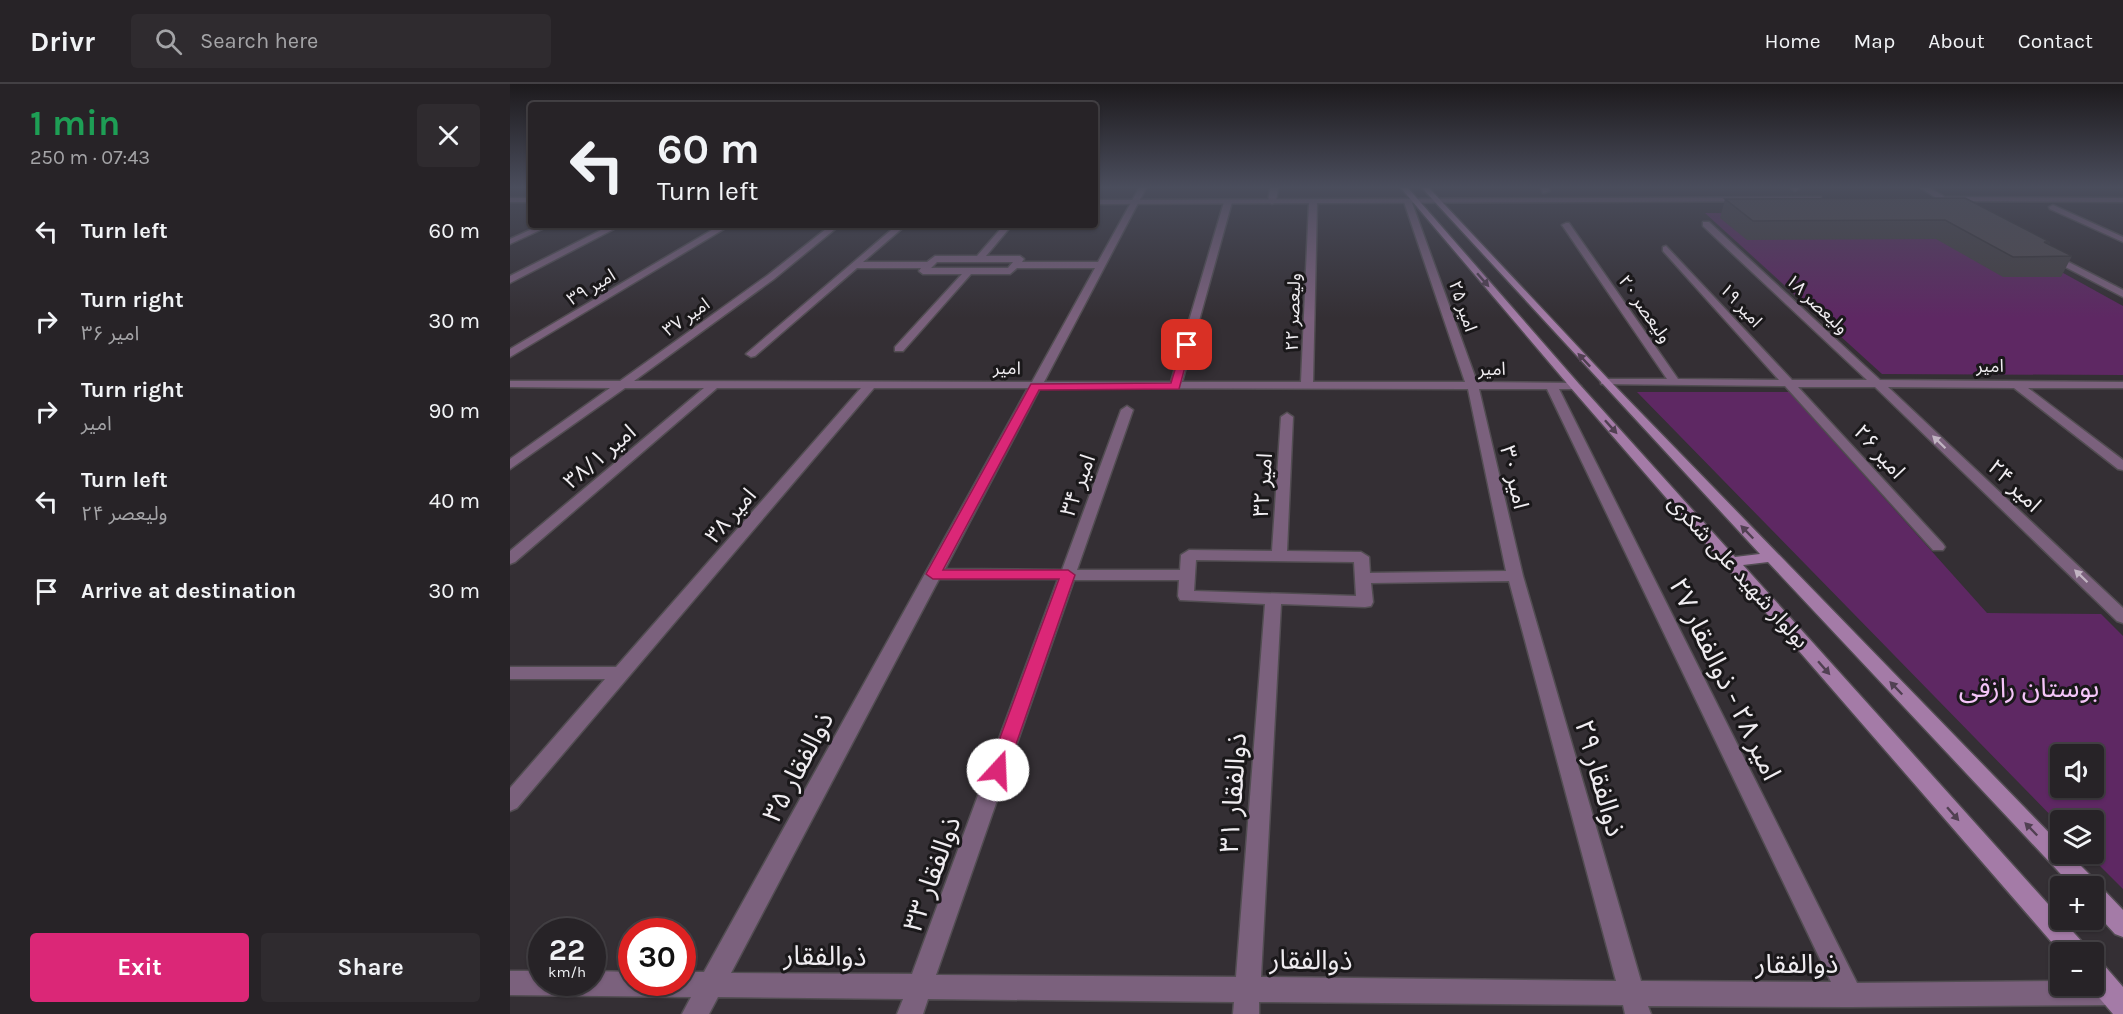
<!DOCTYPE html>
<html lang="en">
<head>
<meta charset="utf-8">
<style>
	:root { --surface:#272327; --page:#2f2b2f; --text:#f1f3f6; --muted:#a4a4a7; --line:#434044; --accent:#db2777 }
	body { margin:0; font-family:Karla,"Noto Sans Arabic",sans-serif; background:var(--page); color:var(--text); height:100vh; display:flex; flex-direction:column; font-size:22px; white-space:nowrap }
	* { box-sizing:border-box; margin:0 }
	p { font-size:20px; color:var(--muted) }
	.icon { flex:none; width:33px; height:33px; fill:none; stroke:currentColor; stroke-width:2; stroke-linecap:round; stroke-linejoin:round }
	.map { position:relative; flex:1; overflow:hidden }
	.side { display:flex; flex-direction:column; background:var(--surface); width:510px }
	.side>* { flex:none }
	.hud { position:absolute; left:18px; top:18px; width:570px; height:126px; border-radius:6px; box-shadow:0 2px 4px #0004,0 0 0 2px var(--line); background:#272327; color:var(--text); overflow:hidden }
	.controls { position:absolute; left:1540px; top:660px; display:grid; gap:12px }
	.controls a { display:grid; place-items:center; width:54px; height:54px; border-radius:6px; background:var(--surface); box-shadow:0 2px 4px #0004,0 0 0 2px var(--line); font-size:30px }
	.speed { position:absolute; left:18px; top:834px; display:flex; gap:12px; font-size:30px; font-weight:700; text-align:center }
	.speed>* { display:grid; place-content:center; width:78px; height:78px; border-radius:50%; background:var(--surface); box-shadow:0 2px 4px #0004,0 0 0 2px var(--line); line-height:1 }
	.speed small { font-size:15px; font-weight:400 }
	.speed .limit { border:9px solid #d22; background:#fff; color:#111 }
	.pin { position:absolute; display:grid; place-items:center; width:51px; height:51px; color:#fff; margin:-26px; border-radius:12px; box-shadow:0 3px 9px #0006 }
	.me { position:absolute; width:66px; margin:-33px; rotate:20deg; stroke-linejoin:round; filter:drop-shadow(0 0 4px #0008) }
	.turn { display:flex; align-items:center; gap:21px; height:126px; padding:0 30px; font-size:27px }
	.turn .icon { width:78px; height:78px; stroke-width:2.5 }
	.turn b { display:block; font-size:42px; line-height:51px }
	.round { display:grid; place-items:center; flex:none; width:63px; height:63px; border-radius:6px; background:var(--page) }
	.head { display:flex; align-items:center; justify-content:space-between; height:102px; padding:0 30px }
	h1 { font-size:36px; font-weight:700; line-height:45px; color:#1e9e55 }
	.cta { display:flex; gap:12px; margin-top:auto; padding:12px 30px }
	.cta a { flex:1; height:69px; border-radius:6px; background:var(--accent); color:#fff; font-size:24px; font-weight:700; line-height:69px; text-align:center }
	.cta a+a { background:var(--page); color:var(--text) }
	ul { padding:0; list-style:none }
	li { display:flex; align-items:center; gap:18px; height:90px; padding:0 30px }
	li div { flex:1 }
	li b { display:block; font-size:22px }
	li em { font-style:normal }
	header { display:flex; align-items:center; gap:36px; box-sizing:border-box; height:84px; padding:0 30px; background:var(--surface); border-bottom:2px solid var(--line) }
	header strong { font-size:28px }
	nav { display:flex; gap:33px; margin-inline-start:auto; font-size:21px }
	.search { width:420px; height:54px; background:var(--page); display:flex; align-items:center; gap:15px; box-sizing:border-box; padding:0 21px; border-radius:6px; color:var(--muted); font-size:22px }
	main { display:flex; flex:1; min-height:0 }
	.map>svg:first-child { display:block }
	.green { fill:#5e2863; fill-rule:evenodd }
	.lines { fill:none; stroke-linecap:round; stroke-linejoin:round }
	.minor-casing { stroke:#524d52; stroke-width:3 }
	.tertiary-casing { stroke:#524d52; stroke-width:3 }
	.secondary-casing { stroke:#524d52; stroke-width:3 }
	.minor { fill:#7b617d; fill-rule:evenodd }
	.tertiary { fill:#7b617d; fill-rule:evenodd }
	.secondary { fill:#a47ba7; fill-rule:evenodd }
	.wall { fill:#444044 }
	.building { fill:#4f4a4f; stroke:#373437; stroke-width:1.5 }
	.oneway { fill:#514052 }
	.oneway2 { fill:#c1b4c2 }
	.route { fill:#db2777; stroke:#8e194d; stroke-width:1.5 }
	.labels { text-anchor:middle; stroke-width:6; stroke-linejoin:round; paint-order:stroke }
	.far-street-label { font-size:18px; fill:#efecf0; stroke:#1a181a }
	.street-label { font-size:22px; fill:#efecf0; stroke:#1a181a }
	.near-street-label { font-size:27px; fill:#efecf0; stroke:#1a181a }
	.near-park-label { font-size:27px; fill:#f5c5f9; stroke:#1a181a }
</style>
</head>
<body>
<header>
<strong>Drivr</strong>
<div class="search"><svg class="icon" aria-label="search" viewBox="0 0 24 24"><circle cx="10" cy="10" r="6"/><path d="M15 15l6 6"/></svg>Search here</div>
<nav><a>Home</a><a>Map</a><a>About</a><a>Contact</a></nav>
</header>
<main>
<section class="side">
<div class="head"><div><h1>1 min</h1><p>250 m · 07:43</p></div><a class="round"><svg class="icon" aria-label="close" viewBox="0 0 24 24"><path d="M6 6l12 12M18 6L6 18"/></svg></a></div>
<ul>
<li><svg class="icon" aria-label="left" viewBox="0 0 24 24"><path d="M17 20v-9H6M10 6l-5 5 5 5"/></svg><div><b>Turn left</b></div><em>60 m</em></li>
<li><svg class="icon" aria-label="right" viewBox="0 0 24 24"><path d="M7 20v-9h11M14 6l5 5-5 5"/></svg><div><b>Turn right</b><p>امیر ۳۶</p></div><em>30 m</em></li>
<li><svg class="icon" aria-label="right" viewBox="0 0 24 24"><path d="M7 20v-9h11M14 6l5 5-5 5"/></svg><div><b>Turn right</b><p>امیر</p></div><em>90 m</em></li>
<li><svg class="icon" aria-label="left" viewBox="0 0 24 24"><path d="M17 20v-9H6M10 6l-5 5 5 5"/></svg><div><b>Turn left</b><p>ولیعصر ۲۴</p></div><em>40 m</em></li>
<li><svg class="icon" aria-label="arrive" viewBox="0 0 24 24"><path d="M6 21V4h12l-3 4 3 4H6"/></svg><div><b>Arrive at destination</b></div><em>30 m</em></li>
</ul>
<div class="cta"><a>Exit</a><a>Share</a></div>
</section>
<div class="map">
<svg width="1613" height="930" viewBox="0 0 1613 930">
	<rect width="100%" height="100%" fill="#342f34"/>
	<g class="green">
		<path d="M1195,129l251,1 167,92v69l-241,-1z"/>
		<path d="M1127,308h152l198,221 114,1 22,22v253l-35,-35h6v-34h-33v6zM1551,670h33v34h-33z"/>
	</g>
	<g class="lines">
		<defs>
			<g id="minor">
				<path d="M629,104h7l-102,194h127l53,-180 4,-2 4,2 -50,180h119l8,-180 4,-2 4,2 -4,180h152l-61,-180 7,-2 66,182 98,1 6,3 -6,3h-16l298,594 204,-2v5h33v-5h17l9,3 3,8 -3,10 -9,3 -261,2 -202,-1 3,8h-26l-2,-9 -364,-3v12h-26l1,-12 -306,-3 -5,15h-26l6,-15 -185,-2 -9,17h-27l9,-17 -181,-2v-24h32v11h50v-11l40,1v10h50v-10h22l324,-584h-154l-357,420 -7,3v-23l95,-109h-95v-12h106l245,-279h-144l-202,174 -5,2v-13l194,-163h-79l-115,81v-10l100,-71 -100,-1v-6h110l148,-106 63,-50h9l-66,54 -140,102 398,1 63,-114h-78l-7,6h-39l-68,77h-8v-4l67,-73h-39l-4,-3 2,-3h-64l-102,88 -4,1 -5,-3 151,-129h9l-43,37h64l8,-6h42l27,-31h8l-26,31h34l4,3 -2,3h76zM427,178h76l-5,6h-77zM530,304l428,1 38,182 -136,2 -1,-16 -8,-5 -74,-1 6,-134 -6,-4 -6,4 -9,134 -83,-1 -8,5 -1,15h-103l56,-160 -6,-4 -6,4 -59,160 -117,-1zM969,305h68l284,593 -190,-1 -118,-405zM686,476l158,2 2,34 -162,-5zM429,495h119l-146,395 -181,-1zM564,496h105l-1,16 2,4 85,4 -29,373 -300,-2zM999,497l107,400 -355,-4 20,-373 84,3 6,-1 2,-4 -2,-19z"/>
				<path d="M760,104h8l-2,14 -4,2 -4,-2z"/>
				<path d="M1031,104h7l2,3 -7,2z"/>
				<path d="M1281,104h7l1,1 -4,2z"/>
				<path d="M1411,104h9l18,11 -7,2z"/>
				<path d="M1543,121l70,32v5l-73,-33 -1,-2z"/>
				<path d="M1193,138h6l171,158 243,2v6h-95l95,72v10l-5,-1 -104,-81 -126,-1 235,221v15l-6,-2 -242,-234h-77l145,157 2,3 -2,3h-10l-148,-164 -184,-2v-4l4,-1h62l-105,-154 4,-2h3l109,156 101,1 -116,-129v-4l3,-1 126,134h75l-164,-154z"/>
				<path d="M31,141h10l-41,19v-5z"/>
				<path d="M99,142l7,2 -106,55v-7z"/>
				<path d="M207,143l7,2 -214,128v-8z"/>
				<path d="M1541,169l72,37v7l-75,-39 -1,-2z"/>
			</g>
			<g id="tertiary">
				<path d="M1311,113l-3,4 -723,3v-4z"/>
				<path d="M1437,113l176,1v4l-179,-1z"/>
				<rect x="0" y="114" width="21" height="4"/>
			</g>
			<g id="secondary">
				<path d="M891,104h7l171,196 156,173 25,-3 -338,-366h7l180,192 452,465v9h8l25,25 3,7 5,2 21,22v27l-8,-3 -21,-23v-25h-22l-304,-324 -25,3 341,379 4,8 -27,1 -490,-565z"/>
				<path d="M1584,877l9,3 20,23v27h-10l-24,-28h5z"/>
			</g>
		</defs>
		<use href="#minor" class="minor-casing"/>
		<use href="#tertiary" class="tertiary-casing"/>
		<use href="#secondary" class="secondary-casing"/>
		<use href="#minor" class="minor"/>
		<use href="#tertiary" class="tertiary"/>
		<use href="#secondary" class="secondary"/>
	</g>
	<path class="wall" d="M1455,114l85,44 -1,3 23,11 -11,21h-58l-67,-38 -189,1 -27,-22 5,-19z"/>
	<path class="building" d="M1455,114l85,44h-6l28,14 -59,1 -68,-37 -192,1 -28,-22z"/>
	<defs><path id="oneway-solid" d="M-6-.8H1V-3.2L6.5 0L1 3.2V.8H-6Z" transform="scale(1.5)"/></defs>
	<g class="oneway">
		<use href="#oneway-solid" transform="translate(973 196) rotate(49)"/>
		<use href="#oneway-solid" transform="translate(1074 276) rotate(-133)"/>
		<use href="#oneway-solid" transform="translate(1101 343) rotate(48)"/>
		<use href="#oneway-solid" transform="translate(1237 448) rotate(-134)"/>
		<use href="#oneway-solid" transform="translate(1314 584) rotate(49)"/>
		<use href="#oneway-solid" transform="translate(1386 604) rotate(-134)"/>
		<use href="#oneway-solid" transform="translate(1443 730) rotate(49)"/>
		<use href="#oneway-solid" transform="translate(1521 745) rotate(-134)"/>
	</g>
	<g class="oneway2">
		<use href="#oneway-solid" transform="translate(1429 358) rotate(-136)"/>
		<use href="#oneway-solid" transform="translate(1571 492) rotate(-136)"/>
	</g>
	<linearGradient id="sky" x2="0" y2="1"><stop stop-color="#1d1a1d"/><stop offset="0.44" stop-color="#4a4d5c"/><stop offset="1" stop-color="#4a4d5c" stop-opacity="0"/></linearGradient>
	<rect width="1613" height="234" fill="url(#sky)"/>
	<path class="route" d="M673,259l8,2 -12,44 -140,1 -96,180h125l7,5 -68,195 -3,5 -6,2 -7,-2 -3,-5 71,-191h-126l-7,-5 105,-190 140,-1z"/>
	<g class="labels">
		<g class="far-street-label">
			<text transform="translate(81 203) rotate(-31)" y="6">امیر ۳۹</text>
			<text transform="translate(1307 220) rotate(43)" y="6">ولیعصر ۱۸</text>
			<text transform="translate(1231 221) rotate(47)" y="6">امیر ۱۹</text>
			<text transform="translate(953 222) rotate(71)" y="6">امیر ۲۵</text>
			<text transform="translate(1135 225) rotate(55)" y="6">ولیعصر ۲۰</text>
			<text transform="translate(783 228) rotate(-88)" y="6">ولیعصر ۲۲</text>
			<text transform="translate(176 233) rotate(-35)" y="6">امیر ۳۷</text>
			<text x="1480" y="288">امیر</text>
			<text transform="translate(497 284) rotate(1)" y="6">امیر</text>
			<text transform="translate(982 285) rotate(-1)" y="6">امیر</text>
		</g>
		<g class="street-label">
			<text transform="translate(1370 367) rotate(48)" y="8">امیر ۲۶</text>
			<text transform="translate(89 372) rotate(-40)" y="8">امیر ۳۸/۱</text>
			<text transform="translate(1005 393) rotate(77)" y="8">امیر ۳۰</text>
			<text transform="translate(567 401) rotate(-70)" y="8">امیر ۳۴</text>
			<text transform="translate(752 401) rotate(-86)" y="8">امیر ۳۲</text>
			<text transform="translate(1505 401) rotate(44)" y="8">امیر ۲۴</text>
			<text transform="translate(220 431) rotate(-49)" y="8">امیر ۳۸</text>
			<text transform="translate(1229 487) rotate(48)" y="8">بولوار شهید علی شکری</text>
		</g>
		<g class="near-street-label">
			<text transform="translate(1215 595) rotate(64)" y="9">امیر ۲۸ - ذوالفقار ۲۷</text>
			<text transform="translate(288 683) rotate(-62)" y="9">ذوالفقار ۳۵</text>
			<text transform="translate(1090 694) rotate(74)" y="9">ذوالفقار ۲۹</text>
			<text transform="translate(723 709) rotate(-86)" y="9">ذوالفقار ۳۱</text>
			<text transform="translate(422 790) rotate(-70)" y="9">ذوالفقار ۳۳</text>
			<text transform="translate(315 872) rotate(1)" y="9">ذوالفقار</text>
			<text transform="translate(801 876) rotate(1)" y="9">ذوالفقار</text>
			<text x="1287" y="889">ذوالفقار</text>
		</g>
		<g class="near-park-label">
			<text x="1519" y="613">بوستان رازقی</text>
		</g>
	</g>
</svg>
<div class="controls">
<a><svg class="icon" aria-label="sound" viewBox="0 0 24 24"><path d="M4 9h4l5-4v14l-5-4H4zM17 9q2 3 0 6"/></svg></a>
<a><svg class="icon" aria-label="layers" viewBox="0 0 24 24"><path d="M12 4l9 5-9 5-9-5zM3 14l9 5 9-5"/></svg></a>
<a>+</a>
<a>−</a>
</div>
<div class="speed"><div>22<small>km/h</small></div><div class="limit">30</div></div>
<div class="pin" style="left:677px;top:261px;background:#d93025"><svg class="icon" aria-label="arrive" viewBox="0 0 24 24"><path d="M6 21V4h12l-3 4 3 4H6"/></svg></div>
<svg class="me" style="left:488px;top:686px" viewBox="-20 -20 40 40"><circle r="19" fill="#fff"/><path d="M0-13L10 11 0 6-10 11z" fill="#db2777"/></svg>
<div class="hud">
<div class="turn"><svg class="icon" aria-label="left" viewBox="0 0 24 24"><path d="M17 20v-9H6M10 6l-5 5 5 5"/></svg><div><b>60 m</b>Turn left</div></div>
</div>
</div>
</main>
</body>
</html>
